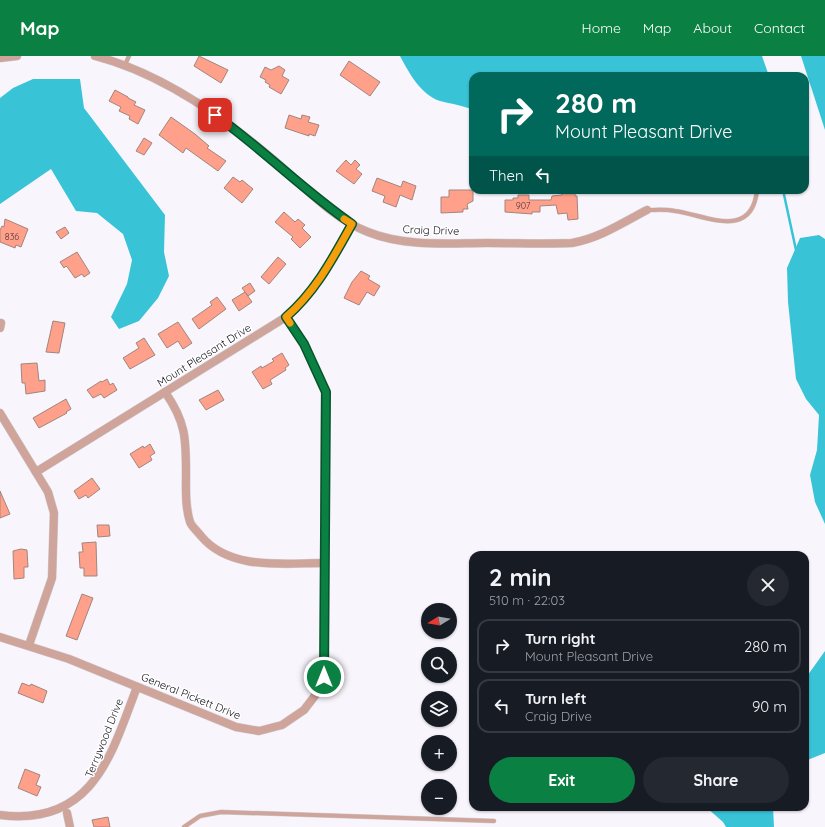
<!DOCTYPE html>
<html lang="en">
<head>
<meta charset="utf-8">
<style>
	:root { --surface:#171b24; --page:#242831; --text:#f1f3f6; --muted:#9ea1a6; --line:#363941; --accent:#0b8043 }
	body { margin:0; font-family:Quicksand,sans-serif; background:var(--page); color:var(--text); height:100vh; display:flex; flex-direction:column; font-size:15px; white-space:nowrap }
	* { box-sizing:border-box; margin:0 }
	p { font-size:13px; color:var(--muted) }
	.icon { flex:none; width:22px; height:22px; fill:none; stroke:currentColor; stroke-width:2; stroke-linecap:round; stroke-linejoin:round }
	.map { position:relative; flex:1; overflow:hidden }
	.drawer { position:absolute; left:469px; top:495px; width:340px; height:260px; display:flex; flex-direction:column; background:var(--surface); border-radius:12px; box-shadow:0 1px 3px #0004 }
	.drawer>* { flex:none }
	.guide { position:absolute; left:469px; top:16px; width:340px; height:122px; border-radius:12px; box-shadow:0 1px 3px #0004; background:#00695c; color:#fff; overflow:hidden }
	.needle { width:26px; rotate:259deg }
	.tools { position:absolute; left:421px; top:547px; display:grid; gap:8px }
	.tools a { display:grid; place-items:center; width:36px; height:36px; border-radius:50%; background:var(--surface); box-shadow:0 1px 3px #0004; font-size:20px }
	.pin { position:absolute; display:grid; place-items:center; width:34px; height:34px; color:#fff; margin:-17px; border-radius:8px; box-shadow:0 2px 6px #0006 }
	.me { position:absolute; width:44px; margin:-22px; rotate:0deg; stroke-linejoin:round; filter:drop-shadow(0 0 3px #0008) }
	.turn { display:flex; align-items:center; gap:14px; height:84px; padding:0 20px; font-size:18px }
	.turn .icon { width:52px; height:52px; stroke-width:2.5 }
	.turn b { display:block; font-size:28px; line-height:34px }
	.then { display:flex; align-items:center; height:38px; padding:0 20px; background:#0003; gap:8px; font-size:15px }
	.round { display:grid; place-items:center; flex:none; width:42px; height:42px; border-radius:21px; background:var(--page) }
	.overview { display:flex; align-items:center; justify-content:space-between; height:68px; padding:0 20px }
	h1 { font-size:24px; font-weight:700; line-height:30px }
	.action { display:flex; gap:8px; margin-top:auto; padding:8px 20px }
	.action a { flex:1; height:46px; border-radius:24px; background:var(--accent); color:#fff; font-size:16px; font-weight:700; line-height:46px; text-align:center }
	.action a+a { background:var(--page); color:var(--text) }
	ul { padding:0; list-style:none }
	li { display:flex; align-items:center; gap:12px; height:54px; margin:0 8px 6px; padding:0 12px; border:2px solid var(--line); border-radius:12px }
	li div { flex:1 }
	li b { display:block; font-size:15px }
	li em { font-style:normal }
	header { display:flex; align-items:center; gap:24px; box-sizing:border-box; height:56px; padding:0 20px; background:var(--accent); color:#fff }
	header strong { font-size:19px }
	nav { display:flex; gap:22px; margin-inline-start:auto; font-size:14px }
	.map>svg:first-child { display:block }
	.water { fill:#39c3d7 }
	.lines { fill:none; stroke-linecap:round; stroke-linejoin:round }
	.stream { stroke:#39c3d7; stroke-width:2.5 }
	.building { fill:#fea08a; stroke:#a2857e }
	.lane-casing { stroke:#d4d2d8; stroke-width:5 }
	.street-casing { stroke:#d4d2d8; stroke-width:9 }
	.lane { stroke:#cfa49a; stroke-width:4 }
	.street { stroke:#cfa49a; stroke-width:8 }
	.route-casing { stroke:#07532c; stroke-width:10 }
	.route { stroke:#0b8043; stroke-width:7 }
	.slow { stroke:#f59e0b; stroke-width:7 }
	.labels { text-anchor:middle; stroke-width:3; stroke-linejoin:round; paint-order:stroke }
	.number-label { font-size:9px; fill:#513738 }
	.street-label { font-size:11px; fill:#17141d; stroke:#fff }
</style>
</head>
<body>
<header>
<strong>Map</strong>
<nav><a>Home</a><a>Map</a><a>About</a><a>Contact</a></nav>
</header>
<div class="map">
<svg width="825" height="771" viewBox="0 0 825 771">
	<rect width="100%" height="100%" fill="#f8f6fc"/>
	<g class="water">
		<path d="M400,0h362l7,20h-296v34c-11,-5 -22,-6 -33,-9 -19,-6 -31,-28 -40,-45z"/>
		<path d="M801,0h24v74z"/>
		<path d="M33,23h47l4,29 81,107 -1,37 5,24 -11,22 -19,23 -20,8 -8,-12 16,-33 5,-24 -9,-26 -26,-21 -21,-2 -25,-42 -51,35v-106l13,-10z"/>
		<path d="M819,179l6,4v285l-10,-22 -5,-27 7,-25 2,-35 -13,-16 -10,-20 -8,-77 -1,-34 13,-30z"/>
		<path d="M825,595v102l-20,8v-82z"/>
		<path d="M706,751h67l1,20h-48l-3,-5z"/>
	</g>
	<g class="lines">
		<path class="stream" d="M783,134l13,60"/>
	</g>
	<g class="building">
		<path d="M199,0l29,14 -7,13 -27,-17z"/>
		<path d="M349,5l31,21 -10,14 -30,-21z"/>
		<path d="M279,10l6,4 -3,6 7,4 -8,14 -12,-7 1,-2 -5,-3 1,-2 -6,-3 5,-10 6,3z"/>
		<path d="M115,34l13,7v1l8,4 -2,3 11,5 -7,14 -9,-5 1,-3 -11,-5 2,-4 -12,-6z"/>
		<path d="M289,59l12,4 1,-4 8,2 -2,5 11,3 -4,11 -6,-2v2l-24,-8z"/>
		<path d="M171,61l24,17 14,12 -2,2 19,13 -8,10 -32,-23 -3,5 -24,-18z"/>
		<path d="M144,82l8,5 -8,12 -8,-4z"/>
		<path d="M346,104l5,5 4,-5 5,5 -4,4 6,5 -8,10 -18,-13z"/>
		<path d="M233,121l7,5 2,-2 11,9 -11,14 -18,-15z"/>
		<path d="M377,122l24,9 2,-6 13,5 -4,14 -12,-5 -4,12 -13,-5 2,-6 -13,-5z"/>
		<path d="M449,134h24v11l-6,3 1,5h-5v3l-22,1v-16h8z"/>
		<path d="M562,134h13v6h2l1,23 -10,1 -1,-7 -9,1 -2,-9 -16,1v6h-8v2l-27,-2v-12h8v-2h5v-3h11v5h22l1,-4 10,-1z"/>
		<path d="M284,156l11,10 3,-3 7,6 -3,3 9,9 -11,11 -9,-9 2,-2 -18,-15z"/>
		<path d="M5,163l23,10 -7,18 -5,-2 -1,3 -15,-6v-12l2,-4 2,1z"/>
		<path d="M65,171l4,6 -8,6 -5,-7z"/>
		<path d="M77,196l13,21 -6,4 -2,-3 -7,4 -7,-10 -2,-2 -2,2 -4,-6z"/>
		<path d="M278,201l8,7 -17,20 -8,-7z"/>
		<path d="M361,215l9,5 -2,3 12,7 -6,10 -7,-4 -8,13 -15,-7 8,-16z"/>
		<path d="M250,227l5,8 -7,5 -6,-8z"/>
		<path d="M245,236l7,10 -13,9 -7,-11z"/>
		<path d="M217,241l9,12 -27,20 -7,-10 20,-14 -2,-3z"/>
		<path d="M53,265l12,2 -6,30 -13,-1z"/>
		<path d="M178,266l14,21 -9,6 -5,-8 -11,7 -9,-14z"/>
		<path d="M144,282l11,17 -25,14 -7,-11 16,-10 -3,-5z"/>
		<path d="M282,297l7,12 -4,3 1,2 -16,10 2,4 -9,5 -11,-17 9,-6 1,2 12,-7 -2,-2z"/>
		<path d="M37,307l2,18 6,-1v11l-19,3 -1,-11h-3l-1,-19z"/>
		<path d="M107,323l3,6 3,-2 4,7 -13,8 -3,-4 -8,4 -6,-8 14,-9 1,1z"/>
		<path d="M218,334l6,10 -18,10 -7,-10z"/>
		<path d="M66,343l5,10 -5,3 1,1 -28,15 -6,-10z"/>
		<path d="M150,388l5,9 -5,3 2,4 -13,8 -9,-14 13,-8 1,2z"/>
		<path d="M92,422l8,11 -12,9 -2,-3 -7,4 -5,-8z"/>
		<path d="M0,435l10,23 -10,4z"/>
		<path d="M97,469h12l1,11 -12,1z"/>
		<path d="M96,486l1,34h-13v-8h-4l-1,-16h4l-1,-9z"/>
		<path d="M21,493l6,1 1,17h-4v11l-10,1 -1,-28z"/>
		<path d="M82,538l11,4 -16,42 -11,-4z"/>
		<path d="M22,627l8,3 1,-2 16,7 -4,12 -25,-10z"/>
		<path d="M25,713l15,6 -4,10 5,2 -4,9 -19,-8z"/>
		<path d="M108,761l2,10h-16l-2,-7z"/>
	</g>
	<g class="lines">
		<defs>
			<g id="lane">
				<path d="M125,9l4,-9"/>
				<path d="M647,154c9,0 19,-1 28,1 30,4 77,30 82,-21"/>
				<path d="M184,771l16,-11 21,-4 273,9"/>
			</g>
			<g id="street">
				<path d="M95,0c66,17 130,62 181,106 29,25 56,56 92,70 37,15 80,11 119,11 29,0 57,1 85,0 28,-5 50,-20 75,-33"/>
				<path d="M0,2l17,-2"/>
				<path d="M0,272l1,-5"/>
				<path d="M165,336c21,30 21,47 21,81 0,16 -1,33 4,49 2,5 8,10 11,14 29,35 83,27 123,27"/>
				<path d="M0,357l48,79 6,21 -2,65 -23,67"/>
				<path d="M36,416l250,-155c30,-26 47,-59 66,-93"/>
				<path d="M0,581l69,22 167,68 23,4 23,-6 22,-15 13,-17 7,-16 1,-285 -21,-48 -18,-27"/>
				<path d="M67,757l3,14"/>
				<path d="M0,759c94,12 112,-63 137,-128"/>
			</g>
		</defs>
		<use href="#lane" class="lane-casing"/>
		<use href="#street" class="street-casing"/>
		<use href="#lane" class="lane"/>
		<use href="#street" class="street"/>
	</g>
	<g class="lines">
		<defs>
			<path id="route" d="M215,59c48,34 89,76 137,109 -19,34 -36,67 -66,93l18,27 22,48 -2,285"/>
		</defs>
		<use href="#route" class="route-casing"/>
		<use href="#route" class="route"/>
		<path class="slow" d="M290,267l-4,-6c30,-26 47,-59 66,-93l-8,-5"/>
	</g>
	<g class="labels">
		<g class="number-label">
			<text x="523" y="153">907</text>
			<text x="12" y="184">836</text>
		</g>
		<g class="street-label">
			<text transform="translate(431 174) rotate(2)" y="4">Craig Drive</text>
			<text transform="translate(204 299) rotate(-32)" y="4">Mount Pleasant Drive</text>
			<text transform="translate(191 640) rotate(22)" y="4">General Pickett Drive</text>
			<text transform="translate(104 682) rotate(-68)" y="4">Terrywood Drive</text>
		</g>
	</g>
</svg>
<div class="tools">
<a><svg class="needle" viewBox="-14 -14 28 28"><path d="M0-13l5 13h-10z" fill="#e53935"/><path d="M0 13l5-13h-10z" fill="#9ea1a6"/></svg></a>
<a><svg class="icon" aria-label="search" viewBox="0 0 24 24"><circle cx="10" cy="10" r="6"/><path d="M15 15l6 6"/></svg></a>
<a><svg class="icon" aria-label="layers" viewBox="0 0 24 24"><path d="M12 4l9 5-9 5-9-5zM3 14l9 5 9-5"/></svg></a>
<a>+</a>
<a>−</a>
</div>
<div class="pin" style="left:215px;top:59px;background:#d93025"><svg class="icon" aria-label="arrive" viewBox="0 0 24 24"><path d="M6 21V4h12l-3 4 3 4H6"/></svg></div>
<svg class="me" style="left:324px;top:621px" viewBox="-20 -20 40 40"><circle r="17" fill="#0b8043" stroke="#fff" stroke-width="3"/><path d="M0-11L8 9 0 5-8 9z" fill="#fff"/></svg>
<div class="guide">
<div class="turn"><svg class="icon" aria-label="right" viewBox="0 0 24 24"><path d="M7 20v-9h11M14 6l5 5-5 5"/></svg><div><b>280 m</b>Mount Pleasant Drive</div></div>
<div class="then">Then<svg class="icon" aria-label="left" viewBox="0 0 24 24"><path d="M17 20v-9H6M10 6l-5 5 5 5"/></svg></div>
</div>
<section class="drawer">
<div class="overview"><div><h1>2 min</h1><p>510 m · 22:03</p></div><a class="round"><svg class="icon" aria-label="close" viewBox="0 0 24 24"><path d="M6 6l12 12M18 6L6 18"/></svg></a></div>
<ul>
<li><svg class="icon" aria-label="right" viewBox="0 0 24 24"><path d="M7 20v-9h11M14 6l5 5-5 5"/></svg><div><b>Turn right</b><p>Mount Pleasant Drive</p></div><em>280 m</em></li>
<li><svg class="icon" aria-label="left" viewBox="0 0 24 24"><path d="M17 20v-9H6M10 6l-5 5 5 5"/></svg><div><b>Turn left</b><p>Craig Drive</p></div><em>90 m</em></li>
</ul>
<div class="action"><a>Exit</a><a>Share</a></div>
</section>
</div>
</body>
</html>
